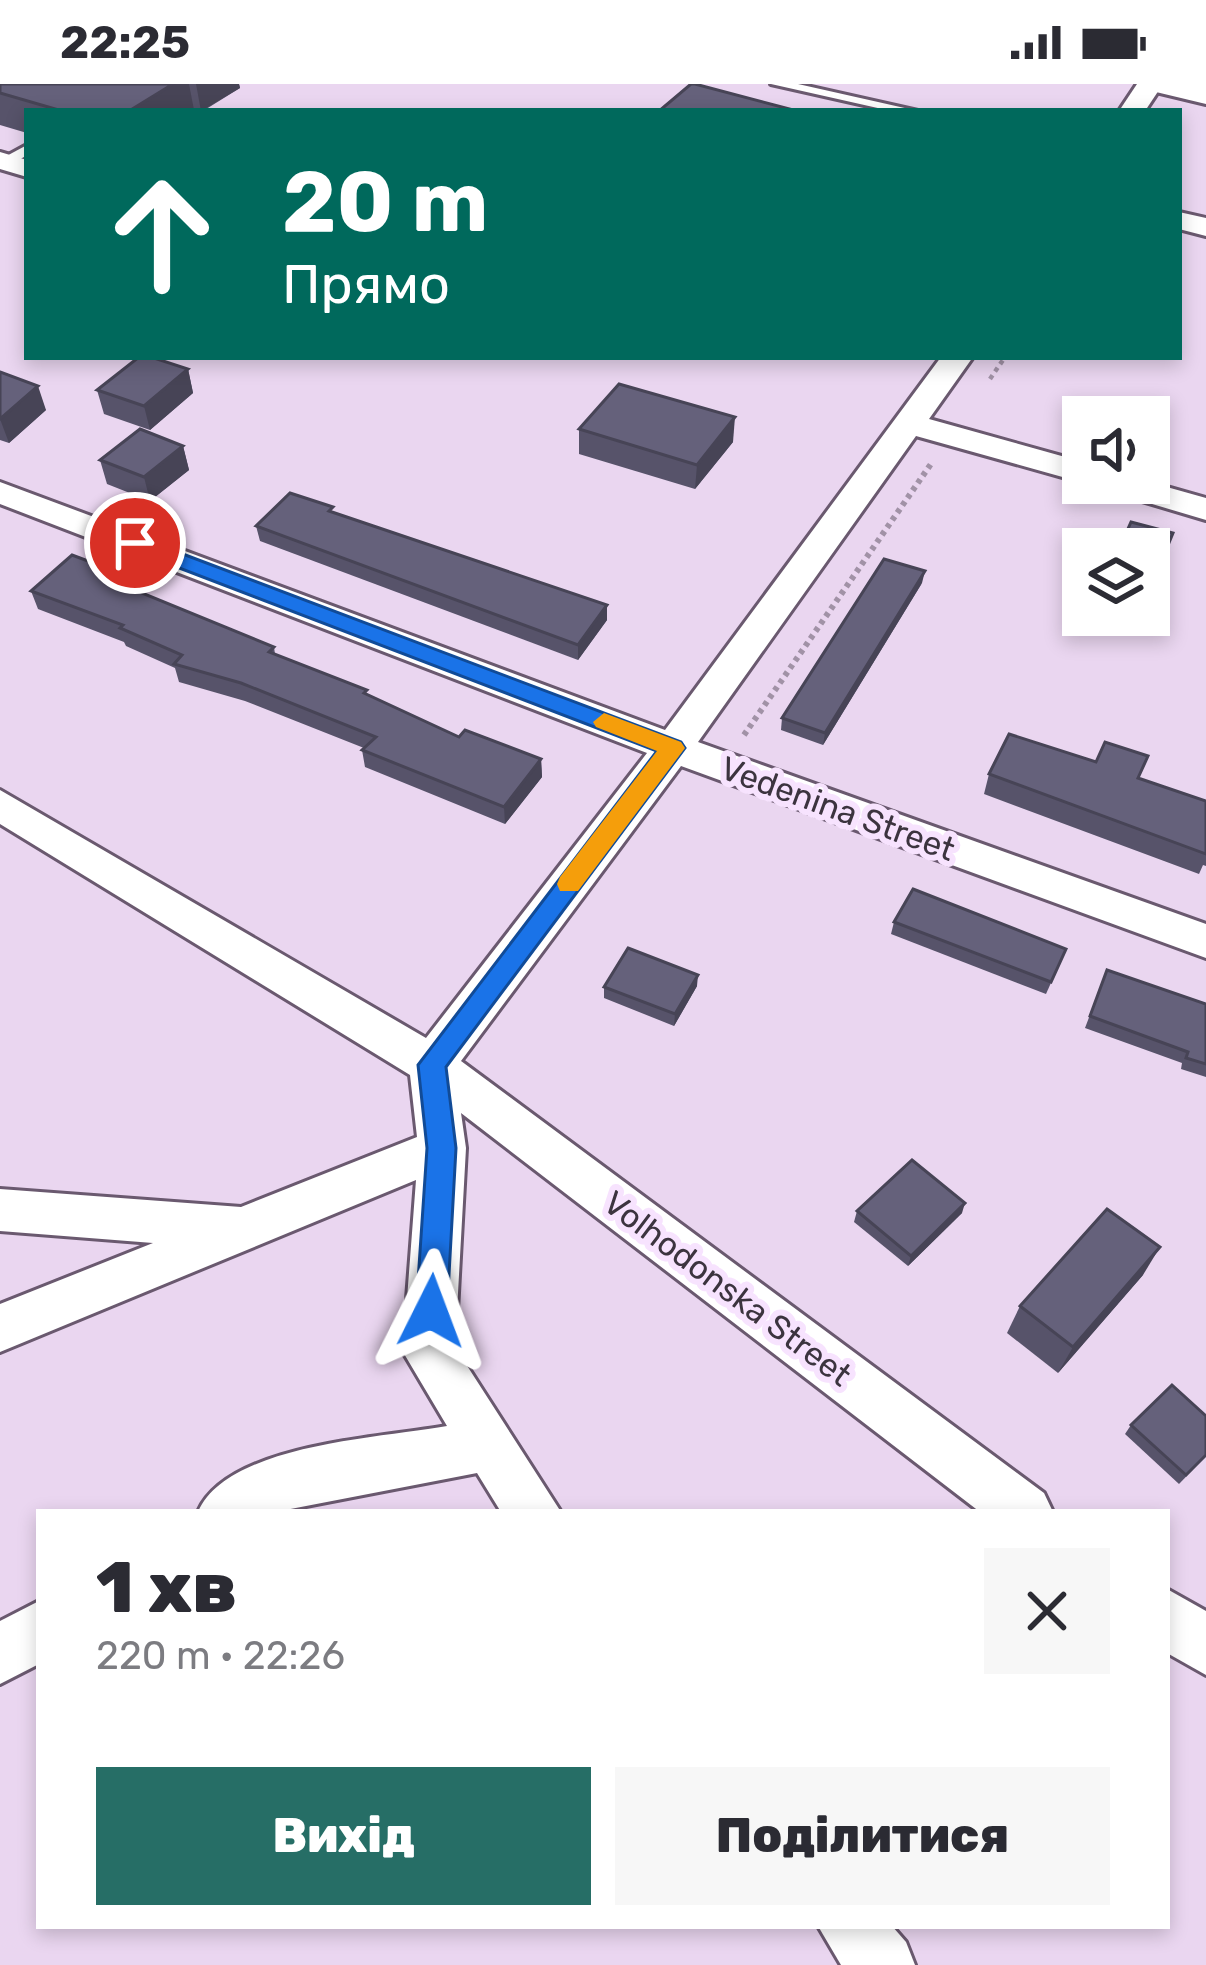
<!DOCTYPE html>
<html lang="uk">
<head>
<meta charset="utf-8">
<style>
	:root { --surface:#fff; --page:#f7f7f7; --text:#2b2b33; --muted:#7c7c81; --accent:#266e66 }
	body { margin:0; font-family:Rubik,sans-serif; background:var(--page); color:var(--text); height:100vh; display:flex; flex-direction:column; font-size:45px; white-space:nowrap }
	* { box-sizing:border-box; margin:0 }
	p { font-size:39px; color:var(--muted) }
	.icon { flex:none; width:66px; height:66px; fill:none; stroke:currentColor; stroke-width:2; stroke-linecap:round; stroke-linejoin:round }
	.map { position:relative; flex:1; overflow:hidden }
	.side { position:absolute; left:36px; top:1425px; width:1134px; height:420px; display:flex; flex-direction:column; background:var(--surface); border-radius:0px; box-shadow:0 6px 18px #0003 }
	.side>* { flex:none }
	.guide { position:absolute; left:24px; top:24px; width:1158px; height:252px; border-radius:0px; box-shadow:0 6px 18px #0003; background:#00695c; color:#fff; overflow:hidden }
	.tools { position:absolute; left:1062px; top:312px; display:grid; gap:24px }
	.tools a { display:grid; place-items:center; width:108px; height:108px; border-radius:0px; background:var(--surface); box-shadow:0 6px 18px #0003; font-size:60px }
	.pin { position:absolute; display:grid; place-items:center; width:102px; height:102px; color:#fff; margin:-51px; border:6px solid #fff; border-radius:50%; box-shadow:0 3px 12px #0007 }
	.me { position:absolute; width:132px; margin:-66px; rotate:3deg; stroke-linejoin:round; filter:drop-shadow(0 0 9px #0008) }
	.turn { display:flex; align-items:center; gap:42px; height:252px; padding:0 60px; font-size:54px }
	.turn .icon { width:156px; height:156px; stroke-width:2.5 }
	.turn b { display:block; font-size:84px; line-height:102px }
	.round { display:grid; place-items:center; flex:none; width:126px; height:126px; border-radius:0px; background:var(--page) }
	.summary { display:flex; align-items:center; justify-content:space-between; height:204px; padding:0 60px }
	h1 { font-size:72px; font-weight:800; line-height:90px }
	.button { display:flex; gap:24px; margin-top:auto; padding:24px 60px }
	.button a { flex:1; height:138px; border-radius:0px; background:var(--accent); color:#fff; font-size:48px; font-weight:800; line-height:138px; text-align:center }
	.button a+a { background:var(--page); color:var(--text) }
	.status { display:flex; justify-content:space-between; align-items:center; height:84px; padding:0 60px; background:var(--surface); direction:ltr }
	.status svg { height:33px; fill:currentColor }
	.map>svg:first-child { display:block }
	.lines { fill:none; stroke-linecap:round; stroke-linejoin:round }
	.lane-casing { stroke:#6a596f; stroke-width:6 }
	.street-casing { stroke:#6a596f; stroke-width:6 }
	.primary-casing { stroke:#6a596f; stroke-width:6 }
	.path-far1 { stroke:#a192a6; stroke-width:4.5; stroke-dasharray:4.5 4.5; stroke-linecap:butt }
	.path { stroke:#a192a6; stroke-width:6; stroke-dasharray:4.5 4.5; stroke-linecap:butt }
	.lane { fill:#fff; fill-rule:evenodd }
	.street { fill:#fff; fill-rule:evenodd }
	.primary { fill:#fff; fill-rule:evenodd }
	.wall { fill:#57536a }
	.shaded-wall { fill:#474456 }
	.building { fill:#65617b; stroke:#474456; stroke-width:3 }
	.route { fill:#1a73e8; stroke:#114b97; stroke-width:3 }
	.slow { fill:#f59e0b }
	.labels { text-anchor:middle; stroke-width:12; stroke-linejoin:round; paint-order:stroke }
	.street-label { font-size:33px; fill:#3c343f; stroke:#f7e3fe }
</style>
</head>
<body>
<div class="status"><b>22:25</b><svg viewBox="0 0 49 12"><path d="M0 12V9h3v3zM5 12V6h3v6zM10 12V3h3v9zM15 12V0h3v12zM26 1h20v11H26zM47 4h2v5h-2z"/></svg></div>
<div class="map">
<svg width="1206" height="1881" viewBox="0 0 1206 1881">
	<rect width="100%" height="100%" fill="#ead6f0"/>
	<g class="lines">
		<defs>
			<g id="lane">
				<path d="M771,0h27l120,27h-27z"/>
				<path d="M27,61v10l-16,10h-10v-6z"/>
			</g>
			<g id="street">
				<path d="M1137,0h26l-18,27h-26z"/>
				<path d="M0,68l27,8v17l-27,-8z"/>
				<path d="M1179,128l27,6v18l-27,-7z"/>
				<path d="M941,273h32l-44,62 154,43 1,21 -168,-47 -218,306 508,182v34l-525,-192 -220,295 583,432 9,19h-73l-519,-399 5,35 -11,199 106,165h-60l-24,-39 -202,39h-77c29,-68 183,-74 249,-86l-44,-74 13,-172 -416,172v-48l153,-61 -153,-12v-42l241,18 176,-70 -7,-62 -410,-251v-34l426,248 221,-285 -647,-249v-22l665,248z"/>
				<path d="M1149,398l57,16v22l-101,-30 -5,-7z"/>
				<path d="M1167,1505l39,22v64l-39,-22z"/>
				<path d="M39,1517v63l-39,20v-63z"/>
				<path d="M818,1842h74l14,16 9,23h-74z"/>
			</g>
			<path id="primary" d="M1150,0h56v20l-50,-12z"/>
		</defs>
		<use href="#lane" class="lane-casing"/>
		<use href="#street" class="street-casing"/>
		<use href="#primary" class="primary-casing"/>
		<path class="path-far1" d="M990,295l15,-22"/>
		<path class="path" d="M744,651l189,-274"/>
		<use href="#lane" class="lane"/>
		<use href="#street" class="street"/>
		<use href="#primary" class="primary"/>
	</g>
	<g class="wall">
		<path d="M0,0h239l1,4 -37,23h-176v22l-27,-8z"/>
		<path d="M188,285l5,24 -43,37 -46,-16 -7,-24z"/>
		<path d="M0,288l46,38 -37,33 -9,-3z"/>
		<path d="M579,345l154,13 -38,47 -116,-35z"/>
		<path d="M183,362l6,24 -39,31 -43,-17 -7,-24z"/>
		<path d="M334,429l273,92v15l-29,40 -318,-119 -4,-15z"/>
		<path d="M1173,449l-18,47 -6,-2v-29z"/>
		<path d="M123,490l4,13 147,60 1,7 184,83 82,22 1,18 -37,47 -140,-57 -3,-17 2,-2 -119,-47 -66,-19 -4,-14 -49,-22 -2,-4 -86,-33 -7,-18z"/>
		<path d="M922,499l-99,162 -42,-15 1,-12z"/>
		<path d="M989,690l150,4 67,23v65l-3,-1 -4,9 -215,-80z"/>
		<path d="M894,838l172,27 -20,45 -155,-60z"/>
		<path d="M1107,886l99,34v73l-25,-8 1,-6 -97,-35z"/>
		<path d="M697,902l-23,40 -70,-28v-11z"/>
		<path d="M857,1127l105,2 -54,53 -54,-44z"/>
		<path d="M1143,1191l-85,98 -51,-40 13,-27z"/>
		<path d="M1131,1341l75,31 -27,28 -54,-50z"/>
	</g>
	<g class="shaded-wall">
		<path d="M173,0h16l5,26 -65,1z"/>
		<path d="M196,0h43l1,4 -39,23z"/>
		<path d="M188,285l5,24 -43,37 -6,-24z"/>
		<path d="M38,302l8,24 -37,33 -9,-24z"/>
		<path d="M735,333l-2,25 -38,47 2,-24z"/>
		<path d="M183,362l6,24 -39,31 -6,-24z"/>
		<path d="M925,487l-3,12 -99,162 2,-12z"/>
		<path d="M123,490l6,18 -14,-10z"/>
		<path d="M607,521v15l-29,40v-15z"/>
		<path d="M541,675l1,18 -37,47 -1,-17z"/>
		<path d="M698,891l-1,11 -23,40 1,-12z"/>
		<path d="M965,1119l-3,10 -54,53 3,-10z"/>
		<path d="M1160,1163l-17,28 -85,98 15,-26z"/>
	</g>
	<g class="building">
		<path d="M0,0h173l-44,27h-67l-62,-18z"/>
		<path d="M691,0h4l102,27h-138z"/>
		<path d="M139,273h12l37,12 -44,37 -47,-16z"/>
		<path d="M0,288l38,14 -38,33z"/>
		<path d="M619,300l116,33 -38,48 -118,-36z"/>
		<path d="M140,345l43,17 -39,31 -44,-17z"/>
		<path d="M290,409l43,14 -4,4 278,94 -29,40 -322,-119z"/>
		<path d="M1131,438l42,11 -14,34 -10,-2v-16h-30z"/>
		<path d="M72,471l51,19 -8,8 159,65 -5,5 98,38 -3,3 95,44 6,-7 76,29 -37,48 -142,-57 14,-13 -135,-54 -67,-19 8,-9 -62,-27 3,-3 -92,-34z"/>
		<path d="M884,475l41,12 -100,162 -43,-15z"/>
		<path d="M1009,650l87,28 9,-20 43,14 -10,22 68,23v53l-217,-80z"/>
		<path d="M913,805l153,60 -15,33 -157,-60z"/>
		<path d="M628,864l70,27 -23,39 -71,-27z"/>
		<path d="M1107,886l99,34v60l-20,-6 2,-6 -98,-36z"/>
		<path d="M912,1076l53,43 -54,53 -54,-45z"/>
		<path d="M1107,1125l53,38 -87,100 -53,-41z"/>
		<path d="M1172,1301l34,31v39l-20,20 -55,-50z"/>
	</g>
	<path class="route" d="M135,452l546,206 4,6 -239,319 10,81 -9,163 -5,10 -11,4 -11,-4 -4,-10 11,-163 -9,-83 239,-314 -530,-203 -3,-5z"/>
	<path class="slow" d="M604,629l77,29 4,6 -107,143h-18l-3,-7 3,-7 97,-126 -61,-24 -3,-5z"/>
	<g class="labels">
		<g class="street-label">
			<text transform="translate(838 724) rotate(20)" y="12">Vedenina Street</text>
			<text transform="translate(728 1204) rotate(37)" y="12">Volhodonska Street</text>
		</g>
	</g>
</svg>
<div class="tools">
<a><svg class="icon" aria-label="sound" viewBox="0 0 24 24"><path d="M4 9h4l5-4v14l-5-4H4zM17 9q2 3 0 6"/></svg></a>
<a><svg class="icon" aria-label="layers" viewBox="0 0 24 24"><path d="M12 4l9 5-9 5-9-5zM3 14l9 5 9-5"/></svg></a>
</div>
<div class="pin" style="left:135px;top:459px;background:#d93025"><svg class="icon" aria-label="arrive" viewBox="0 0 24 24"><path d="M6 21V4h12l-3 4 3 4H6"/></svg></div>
<svg class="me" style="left:431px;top:1227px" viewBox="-20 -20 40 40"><path d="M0-17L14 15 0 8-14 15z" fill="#1a73e8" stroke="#fff" stroke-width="4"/></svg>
<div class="guide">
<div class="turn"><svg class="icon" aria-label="ahead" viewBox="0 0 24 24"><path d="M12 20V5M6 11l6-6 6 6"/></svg><div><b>20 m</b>Прямо</div></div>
</div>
<section class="side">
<div class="summary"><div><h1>1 хв</h1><p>220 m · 22:26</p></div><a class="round"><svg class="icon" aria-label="close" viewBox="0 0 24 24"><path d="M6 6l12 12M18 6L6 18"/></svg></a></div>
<div class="button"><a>Вихід</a><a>Поділитися</a></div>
</section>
</div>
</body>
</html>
